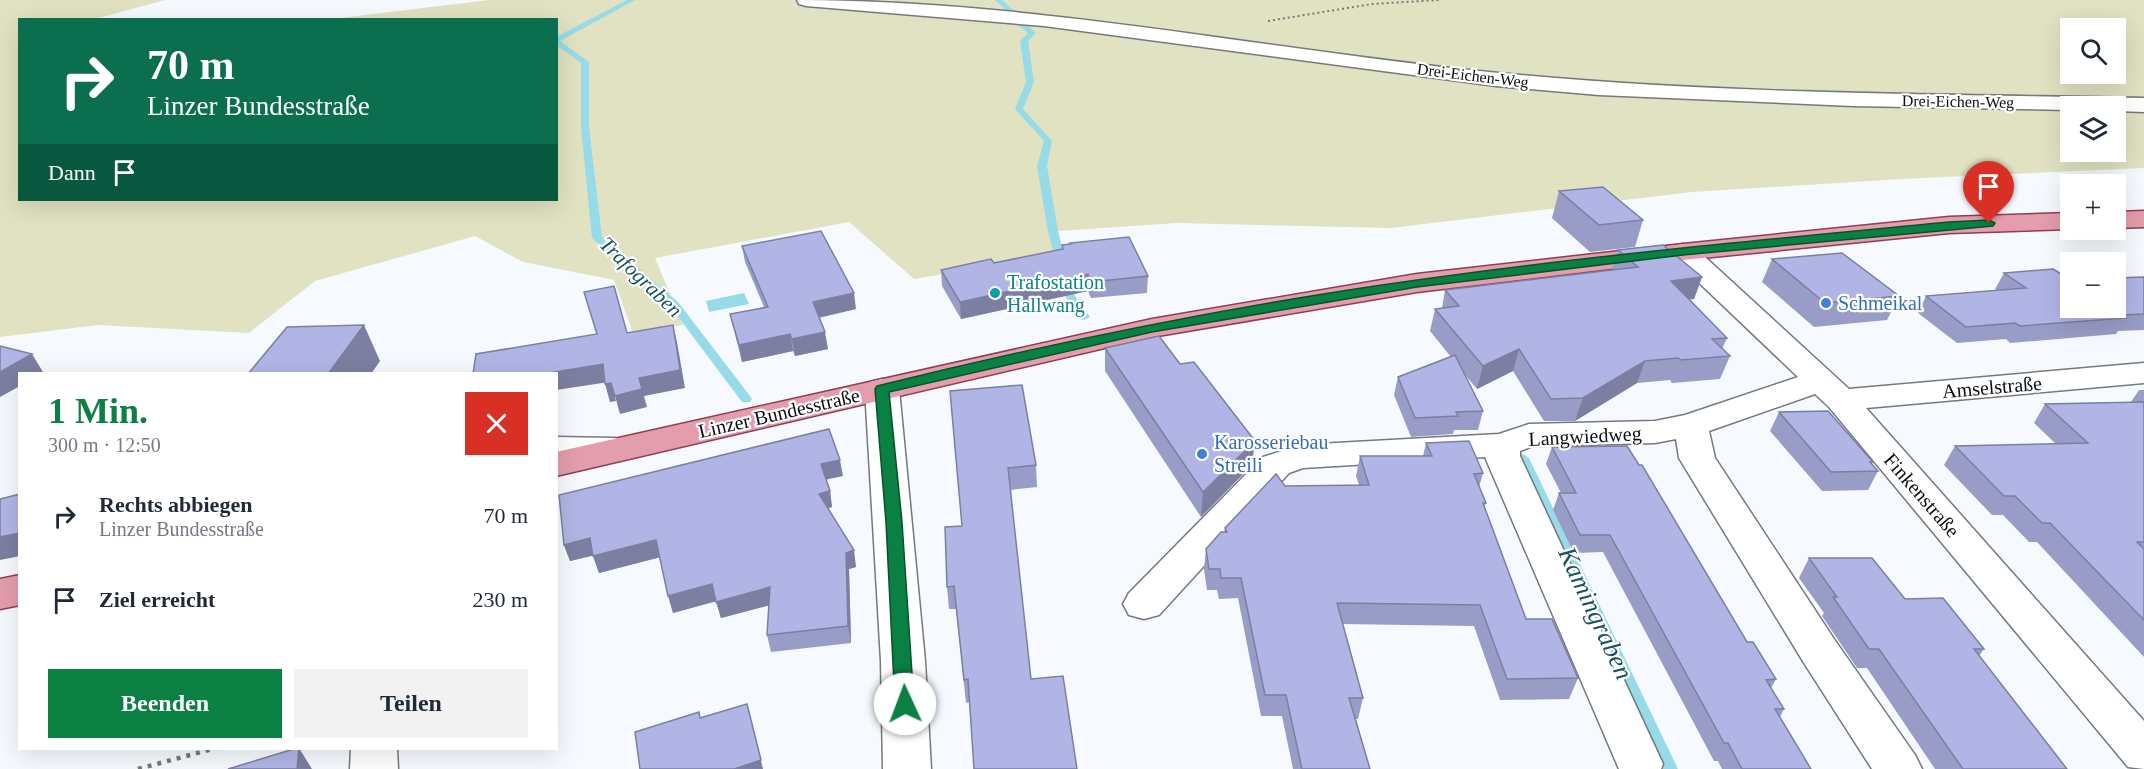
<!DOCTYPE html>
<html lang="de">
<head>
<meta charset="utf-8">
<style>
	:root { --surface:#fff; --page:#f2f2f3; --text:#1f2937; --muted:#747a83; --accent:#0b8043 }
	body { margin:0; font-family:"Times New Roman",serif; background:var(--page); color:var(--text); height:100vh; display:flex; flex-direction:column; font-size:22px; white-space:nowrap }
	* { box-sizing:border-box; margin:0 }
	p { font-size:20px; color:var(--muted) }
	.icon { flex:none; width:33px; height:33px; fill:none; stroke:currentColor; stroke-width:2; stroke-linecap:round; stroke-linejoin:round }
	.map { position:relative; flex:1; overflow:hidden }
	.sheet { position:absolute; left:18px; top:372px; width:540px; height:378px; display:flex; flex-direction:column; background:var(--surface); border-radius:0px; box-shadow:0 6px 24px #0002 }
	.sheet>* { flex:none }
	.hud { position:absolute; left:18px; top:18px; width:540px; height:183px; border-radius:0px; box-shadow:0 6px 24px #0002; background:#0b6e4f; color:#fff; overflow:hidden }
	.controls { position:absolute; left:2060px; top:18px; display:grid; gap:12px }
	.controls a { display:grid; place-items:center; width:66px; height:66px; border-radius:0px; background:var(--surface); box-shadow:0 6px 24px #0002; font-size:30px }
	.pin { position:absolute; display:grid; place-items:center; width:51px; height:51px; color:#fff; margin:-62px -26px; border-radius:50% 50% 50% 0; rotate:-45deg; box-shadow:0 0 6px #0007 }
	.pin .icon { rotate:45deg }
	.me { position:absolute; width:66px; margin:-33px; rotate:358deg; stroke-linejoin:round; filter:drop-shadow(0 0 4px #0008) }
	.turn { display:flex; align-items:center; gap:21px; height:126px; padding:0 30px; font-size:27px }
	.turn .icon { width:78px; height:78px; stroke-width:2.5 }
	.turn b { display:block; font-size:42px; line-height:51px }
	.then { display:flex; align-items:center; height:57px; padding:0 30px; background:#0003; gap:12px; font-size:22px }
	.round { display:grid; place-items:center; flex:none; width:63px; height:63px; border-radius:0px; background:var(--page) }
	.head { display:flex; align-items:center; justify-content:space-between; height:102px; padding:0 30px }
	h1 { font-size:36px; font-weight:700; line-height:45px; color:var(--accent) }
	.primary-button { display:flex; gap:12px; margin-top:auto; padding:12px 30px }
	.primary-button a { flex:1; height:69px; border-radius:0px; background:var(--accent); color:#fff; font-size:24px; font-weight:700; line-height:69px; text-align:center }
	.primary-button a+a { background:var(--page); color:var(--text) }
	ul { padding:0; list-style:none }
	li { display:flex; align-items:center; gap:18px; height:84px; padding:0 30px }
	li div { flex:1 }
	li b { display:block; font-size:22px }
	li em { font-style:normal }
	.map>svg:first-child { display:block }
	.green { fill:#e0e2c1; fill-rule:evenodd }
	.water { fill:#97dbe8 }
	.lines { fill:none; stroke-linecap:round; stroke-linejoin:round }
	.stream { fill:#97dbe8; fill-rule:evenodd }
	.minor-casing { stroke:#73797f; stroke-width:3 }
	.major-casing { stroke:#8c4052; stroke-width:3 }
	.path-far1 { stroke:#76797c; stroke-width:2; stroke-dasharray:2 3; stroke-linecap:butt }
	.path { stroke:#76797c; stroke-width:4.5; stroke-dasharray:4 6; stroke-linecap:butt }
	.minor { fill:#fff; fill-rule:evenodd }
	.major { fill:#e49dad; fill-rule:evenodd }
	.wall { fill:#989cc6 }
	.shaded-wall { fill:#7c7fa1 }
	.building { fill:#b1b5e6; stroke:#7c7fa1; stroke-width:1.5 }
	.route { fill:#0b8043; stroke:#07532c; stroke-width:1.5 }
	.culture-dot { fill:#0f9aa8; stroke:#fff; stroke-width:2 }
	.shop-dot { fill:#3f7fe0; stroke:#fff; stroke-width:2 }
	.labels { text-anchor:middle; stroke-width:4.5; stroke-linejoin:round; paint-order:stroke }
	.far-street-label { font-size:16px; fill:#0b0d0f; stroke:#fff }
	.culture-label { font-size:20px; fill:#0d838f; stroke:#fff; text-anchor:start }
	.shop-label { font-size:20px; fill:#366cbe; stroke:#fff; text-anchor:start }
	.street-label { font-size:20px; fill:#0b0d0f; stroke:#fff }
	.water-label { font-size:21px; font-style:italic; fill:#17525b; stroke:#fff }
	.near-water-label { font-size:26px; font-style:italic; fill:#17525b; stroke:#fff }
</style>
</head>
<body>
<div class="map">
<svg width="2144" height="769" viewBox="0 0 2144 769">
	<rect width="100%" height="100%" fill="#f6fafe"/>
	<path class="green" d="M0,0h165l-70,19 -75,1v180h536v-180l-224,-1 157,-19h1655v168l-242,11 -210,13 -301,36 -214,-5 -119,8 3,23 -147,25 -65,-57 -194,36 28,67 -50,8 -19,-53 -91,-18 -48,-26 -160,45 -66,52 -151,-8 -98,12zM2070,28h45v46h-45zM2070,106h45v46h-45z"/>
	<path class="water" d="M744,293l5,11 -40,8 -3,-11z"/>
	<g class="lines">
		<g class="stream">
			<path d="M627,0h8l-75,41 29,21v65l13,110 76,65 72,94 2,3 -2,3h-8l-72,-96 -78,-68 -11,-111v-64l-25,-18v-8z"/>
			<path d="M995,0h7l12,11 -6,1z"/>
			<path d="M1018,21h6l12,12 -8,8 6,41 -11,27 29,32 -5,25 11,65 17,65 15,21 -6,3 -4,-1 -15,-23 -17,-65 -11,-65 7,-25 -29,-32 11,-27 -6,-41 8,-8 -10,-8z"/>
			<path d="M1523,454l6,4 149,311h-18l-143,-311z"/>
		</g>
		<defs>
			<g id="minor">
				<path d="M797,0c236,0 468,50 702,73 214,21 430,21 645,25v14l-29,-1v-5h-45v4l-217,-4 -254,-11 -103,-9 -452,-60 -238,-20 -7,-2z"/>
				<path d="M1683,244l10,2 156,143 295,-26v20l-278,25 278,313v48l-16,-2 -299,-360 -14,-13 -106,37 6,27 119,181 81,116 7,14h-50l-68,-106 -125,-205 -3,-19 -21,4 -122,3 -13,5v5l143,308 -2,5h-42l-134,-312 -182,11 -14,5 -130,142 -15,4 -15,-4 -6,-11 6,-11 134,-136 37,-12 199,-11 30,-10 126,-3 30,-6 113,-38 -125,-119 -4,-6 4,-6z"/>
				<path d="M882,379l12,3 5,7 26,272 6,108h-48l-2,-108 -16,-272 5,-7z"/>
				<path d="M556,437l59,1 13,3 5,8 -5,8 -13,3 -59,-1z"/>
				<path d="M351,748h46l1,21h-48z"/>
			</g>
			<g id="major">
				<path d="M2144,211v16l-29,1v-16z"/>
				<path d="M2070,213v16l-121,4 -266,27 -266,32 -265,45 -596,139v-24l596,-133 265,-45 266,-30 266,-27z"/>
				<path d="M20,575v30l-20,4v-30z"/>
			</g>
		</defs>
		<use href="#minor" class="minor-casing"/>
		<use href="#major" class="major-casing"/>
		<path class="path-far1" d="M1268,21l104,-17 67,-4"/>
		<path class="path" d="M138,769l78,-21"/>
		<use href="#minor" class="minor"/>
		<use href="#major" class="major"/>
	</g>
	<g class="wall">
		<path d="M1559,191l84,29 -8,27 -45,5 -38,-34z"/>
		<path d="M1062,245l86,31 -1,17 -56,5 -3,-7 -127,28 -19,-33 -1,-16 53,-7 68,-14z"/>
		<path d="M742,246l114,63 -37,9 9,31 -33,7 -2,-5 -51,11 -12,-48 34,-7 -19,-45z"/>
		<path d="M1618,250l84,27 -8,22h-5l38,39 -5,11 8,7 -10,23 -48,4 -2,-3 -33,3 -62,38h-31l-31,-50 -36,18 -15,-18 21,40 -5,19h-24l-1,4 -42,3 -17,-42 4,-18 53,-20 -21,-26 5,-22 7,-1 3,-18 167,-20z"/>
		<path d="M1772,259l127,37 -12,24 -73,7 -52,-45z"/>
		<path d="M2004,273l65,6 75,-2v53l-26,1 -2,3 -106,9 -4,-4 -49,4 -39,-30 8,-17 71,-6 -2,-1z"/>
		<path d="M1105,348l147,117 -51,52 -96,-146z"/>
		<path d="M2139,390h5v267l-107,-115h-8l-26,-27h-11l-48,-50 11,-19 101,-2 -22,-21 11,-19 86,-2z"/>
		<path d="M950,391l86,74 1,22 -27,3 -40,212 -4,1 -10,-94h-7l-2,-22 15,-61z"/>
		<path d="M1779,412l94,50 -1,2 6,7 -10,19 -46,1 -52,-60z"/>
		<path d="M1426,443l57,30 -4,14 7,16 -2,4 42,112 52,59 -9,21 -69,1 -26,-74 -132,-2 21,74 -5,21h-2l14,50h-77l-11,-53h-21l-23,-118 -19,1 -2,-9h-10l-3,-21 2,-20 18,-17 1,-4 60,-42 74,-1 -3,-9 4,-20h63z"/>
		<path d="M1552,447l195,195 29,37 -5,9 13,21 -4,8 31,52h-89l-4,-8h-4l-111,-209 -29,1 -21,-43 6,-17h2l-15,-29z"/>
		<path d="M843,476l-17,4 4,11 2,16 -4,1 28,59 -7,2 2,74 -80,9 -4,-17 2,-30 -48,13 -5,-17 -43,12 -13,-56 -61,16 -6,-18 -23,6 -6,-16z"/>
		<path d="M1809,558l96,41 79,50 -5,7 88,113h-132l-68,-101h-10l-35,-52 2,-3 -25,-35z"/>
	</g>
	<g class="shaded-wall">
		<path d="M1088,274v17l-127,28 -1,-17z"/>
		<path d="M1702,277l-8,22 -31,4 8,-22z"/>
		<path d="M854,293l2,16 -40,9 -3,-16z"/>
		<path d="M364,325l16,36 -9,13h-43z"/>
		<path d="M673,325l4,17 8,46 -41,8 3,11 -27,7 -5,-18z"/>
		<path d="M825,332l3,17 -33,7 -3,-17z"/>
		<path d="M790,334l3,17 -51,11 -3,-17z"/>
		<path d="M1519,349l-6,22 -36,18 6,-23z"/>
		<path d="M32,354l11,18 -3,2h-20v12l-20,11v-25z"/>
		<path d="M1645,361l-8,22 -62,38 8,-23z"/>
		<path d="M603,364l6,18 -53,8v-16h-13z"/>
		<path d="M611,383l5,18 -6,1 -5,-18z"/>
		<path d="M1255,441l-3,24 -51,52 2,-25z"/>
		<path d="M840,460l3,16 -19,4 -3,-16z"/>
		<path d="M830,491l2,16 -10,3 -3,-16z"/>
		<path d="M20,533v23l-20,4v-23z"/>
		<path d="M590,538l6,17 -26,6 -6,-16z"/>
		<path d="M656,540l5,17 -62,16 -6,-17z"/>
		<path d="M854,550l2,17 -7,2 2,74 -3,-17 -2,-73z"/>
		<path d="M712,584l5,17 -44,12 -5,-17z"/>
		<path d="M770,587l4,17 -53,14 -5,-16z"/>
		<path d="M747,704l16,65h-29z"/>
		<path d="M299,748l13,21h-15z"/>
	</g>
	<g class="building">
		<path d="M1603,187l40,33 -44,5 -40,-34z"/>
		<path d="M821,231l33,62 -41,9 12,30 -33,7 -2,-5 -51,11 -9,-31 38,-7 -26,-61z"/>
		<path d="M1129,237l19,39 -57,6 -3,-8 -128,28 -19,-32 50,-11 3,4 69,-14 -1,-4 9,-1 -1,-1z"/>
		<path d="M1663,245l39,32 -31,4 56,57 -15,1 18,17 -49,4 -3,-2 -33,3 -62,37 -32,1 -32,-50 -36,17 -48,-57 24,-3 -14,-16 193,-23 -20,-17z"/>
		<path d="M1842,253l57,43 -74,7 -53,-44z"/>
		<path d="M2053,269l16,10h1v29h45v-30l29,-1v37l-22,1 4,3 -106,8 -5,-3 -49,4 -40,-31 100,-8 -22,-15z"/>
		<path d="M614,286l13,47 46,-8 7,45 -41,8 3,11 -27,7 -4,-13 -6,1 -2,-20 -60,10h-70l3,-20 121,-20 -13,-42z"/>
		<path d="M364,325l-36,49h-80l39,-47z"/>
		<path d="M1159,336l21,28 14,-2 61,79 -52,51 -98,-144z"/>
		<path d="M0,346l32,8 -32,18z"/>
		<path d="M1455,355l28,56 -27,1 2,4 -43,2 -17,-41z"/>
		<path d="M1022,385l14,80 -28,3 23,211 32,-3 14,93h-103l-6,-90 -4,1 -10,-94 -7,1 -2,-60 17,-1 -12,-135z"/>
		<path d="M2144,402v140h-7l7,7v71l-94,-97h-8l-27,-27h-11l-49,-50 133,-3 -43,-39z"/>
		<path d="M1828,411l45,51h-3l8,9 -47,1 -52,-60z"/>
		<path d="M829,429l11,31 -19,4 9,27 -11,3 35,56 -8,3 2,73 -81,9 3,-48 -54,15 -4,-18 -44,12 -12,-56 -63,16 -3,-18 -26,7 -5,-50z"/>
		<path d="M1469,441l14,32 -9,1 12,29h-3l43,116h26l26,59 -71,1 -27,-74 -143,-2 26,95h-14l21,71h-68l-16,-74h-21l-24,-117h-20l-1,-9h-11l-3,-20 15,-17h6l-2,-4 51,-54 9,12 84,-1 -9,-29h72l-6,-13z"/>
		<path d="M1627,446l12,19h3l105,177h6l23,37 -10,1 18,29h-9l36,60h-69l-14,-26h-4l-114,-208h-30l-21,-42h17l-24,-46z"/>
		<path d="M20,494v39l-20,4v-38z"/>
		<path d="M1809,558h63l33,41 38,-1 41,51h-10l93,120h-104l-84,-120h-10l-36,-52h4z"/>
		<path d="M747,704l14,56 -27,9h-94l-5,-37 64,-20 1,6z"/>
		<path d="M297,748h2l-2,21h-69z"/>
	</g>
	<path class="route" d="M1989,220l6,3 -2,3 -310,29 -266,32 -265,45 -263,60 13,130 12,182 -3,5 -6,2 -7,-2 -3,-5 -9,-182 -11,-133 2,-3c178,-44 359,-81 540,-106 177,-25 355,-41 532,-58z"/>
	<circle class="culture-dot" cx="995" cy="293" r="6"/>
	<g class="shop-dot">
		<circle cx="1826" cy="303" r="6"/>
		<circle cx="1202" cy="454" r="6"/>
	</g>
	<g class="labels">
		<g class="far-street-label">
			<text transform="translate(1473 75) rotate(7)" y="6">Drei-Eichen-Weg</text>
			<text transform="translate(1958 101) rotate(1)" y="6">Drei-Eichen-Weg</text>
		</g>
		<g class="culture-label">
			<text x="1007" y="289">Trafostation<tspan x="1007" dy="23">Hallwang</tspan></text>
		</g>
		<g class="shop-label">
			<text x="1838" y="310">Schmeikal</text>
			<text x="1214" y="449">Karosseriebau<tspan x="1214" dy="23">Streili</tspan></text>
		</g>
		<g class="street-label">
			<text transform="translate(1992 387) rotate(-5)" y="7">Amselstraße</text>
			<text transform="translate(779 413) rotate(-13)" y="7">Linzer Bundesstraße</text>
			<text transform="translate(1585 436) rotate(-3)" y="7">Langwiedweg</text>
			<text transform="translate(1922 495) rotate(49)" y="7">Finkenstraße</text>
		</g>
		<g class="water-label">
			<text transform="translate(641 277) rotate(44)" y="7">Trafograben</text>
		</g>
		<g class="near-water-label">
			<text transform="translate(1596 613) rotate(65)" y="9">Kamingraben</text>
		</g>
	</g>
</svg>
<div class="controls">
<a><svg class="icon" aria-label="search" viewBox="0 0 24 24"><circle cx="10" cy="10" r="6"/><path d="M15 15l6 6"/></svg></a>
<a><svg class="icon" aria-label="layers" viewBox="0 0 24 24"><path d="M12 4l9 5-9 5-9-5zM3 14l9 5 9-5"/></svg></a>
<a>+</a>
<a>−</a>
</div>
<div class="pin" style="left:1989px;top:223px;background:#d93025"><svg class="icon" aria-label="arrive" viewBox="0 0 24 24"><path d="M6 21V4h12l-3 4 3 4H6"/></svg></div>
<svg class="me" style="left:905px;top:704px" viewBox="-20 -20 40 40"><circle r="19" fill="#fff"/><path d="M0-13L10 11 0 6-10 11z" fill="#0b8043"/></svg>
<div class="hud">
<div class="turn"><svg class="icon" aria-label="right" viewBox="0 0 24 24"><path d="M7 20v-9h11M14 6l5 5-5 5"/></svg><div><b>70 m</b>Linzer Bundesstraße</div></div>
<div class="then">Dann<svg class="icon" aria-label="arrive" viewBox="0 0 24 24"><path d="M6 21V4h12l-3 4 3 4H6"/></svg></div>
</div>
<section class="sheet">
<div class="head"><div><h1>1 Min.</h1><p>300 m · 12:50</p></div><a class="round" style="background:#d93025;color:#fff"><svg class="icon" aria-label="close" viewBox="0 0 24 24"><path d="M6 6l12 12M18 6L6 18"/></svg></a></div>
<ul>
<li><svg class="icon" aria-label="right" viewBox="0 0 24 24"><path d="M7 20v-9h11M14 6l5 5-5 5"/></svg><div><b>Rechts abbiegen</b><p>Linzer Bundesstraße</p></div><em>70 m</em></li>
<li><svg class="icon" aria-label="arrive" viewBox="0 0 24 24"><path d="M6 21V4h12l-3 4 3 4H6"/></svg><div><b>Ziel erreicht</b></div><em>230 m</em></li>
</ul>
<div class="primary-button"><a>Beenden</a><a>Teilen</a></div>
</section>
</div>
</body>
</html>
